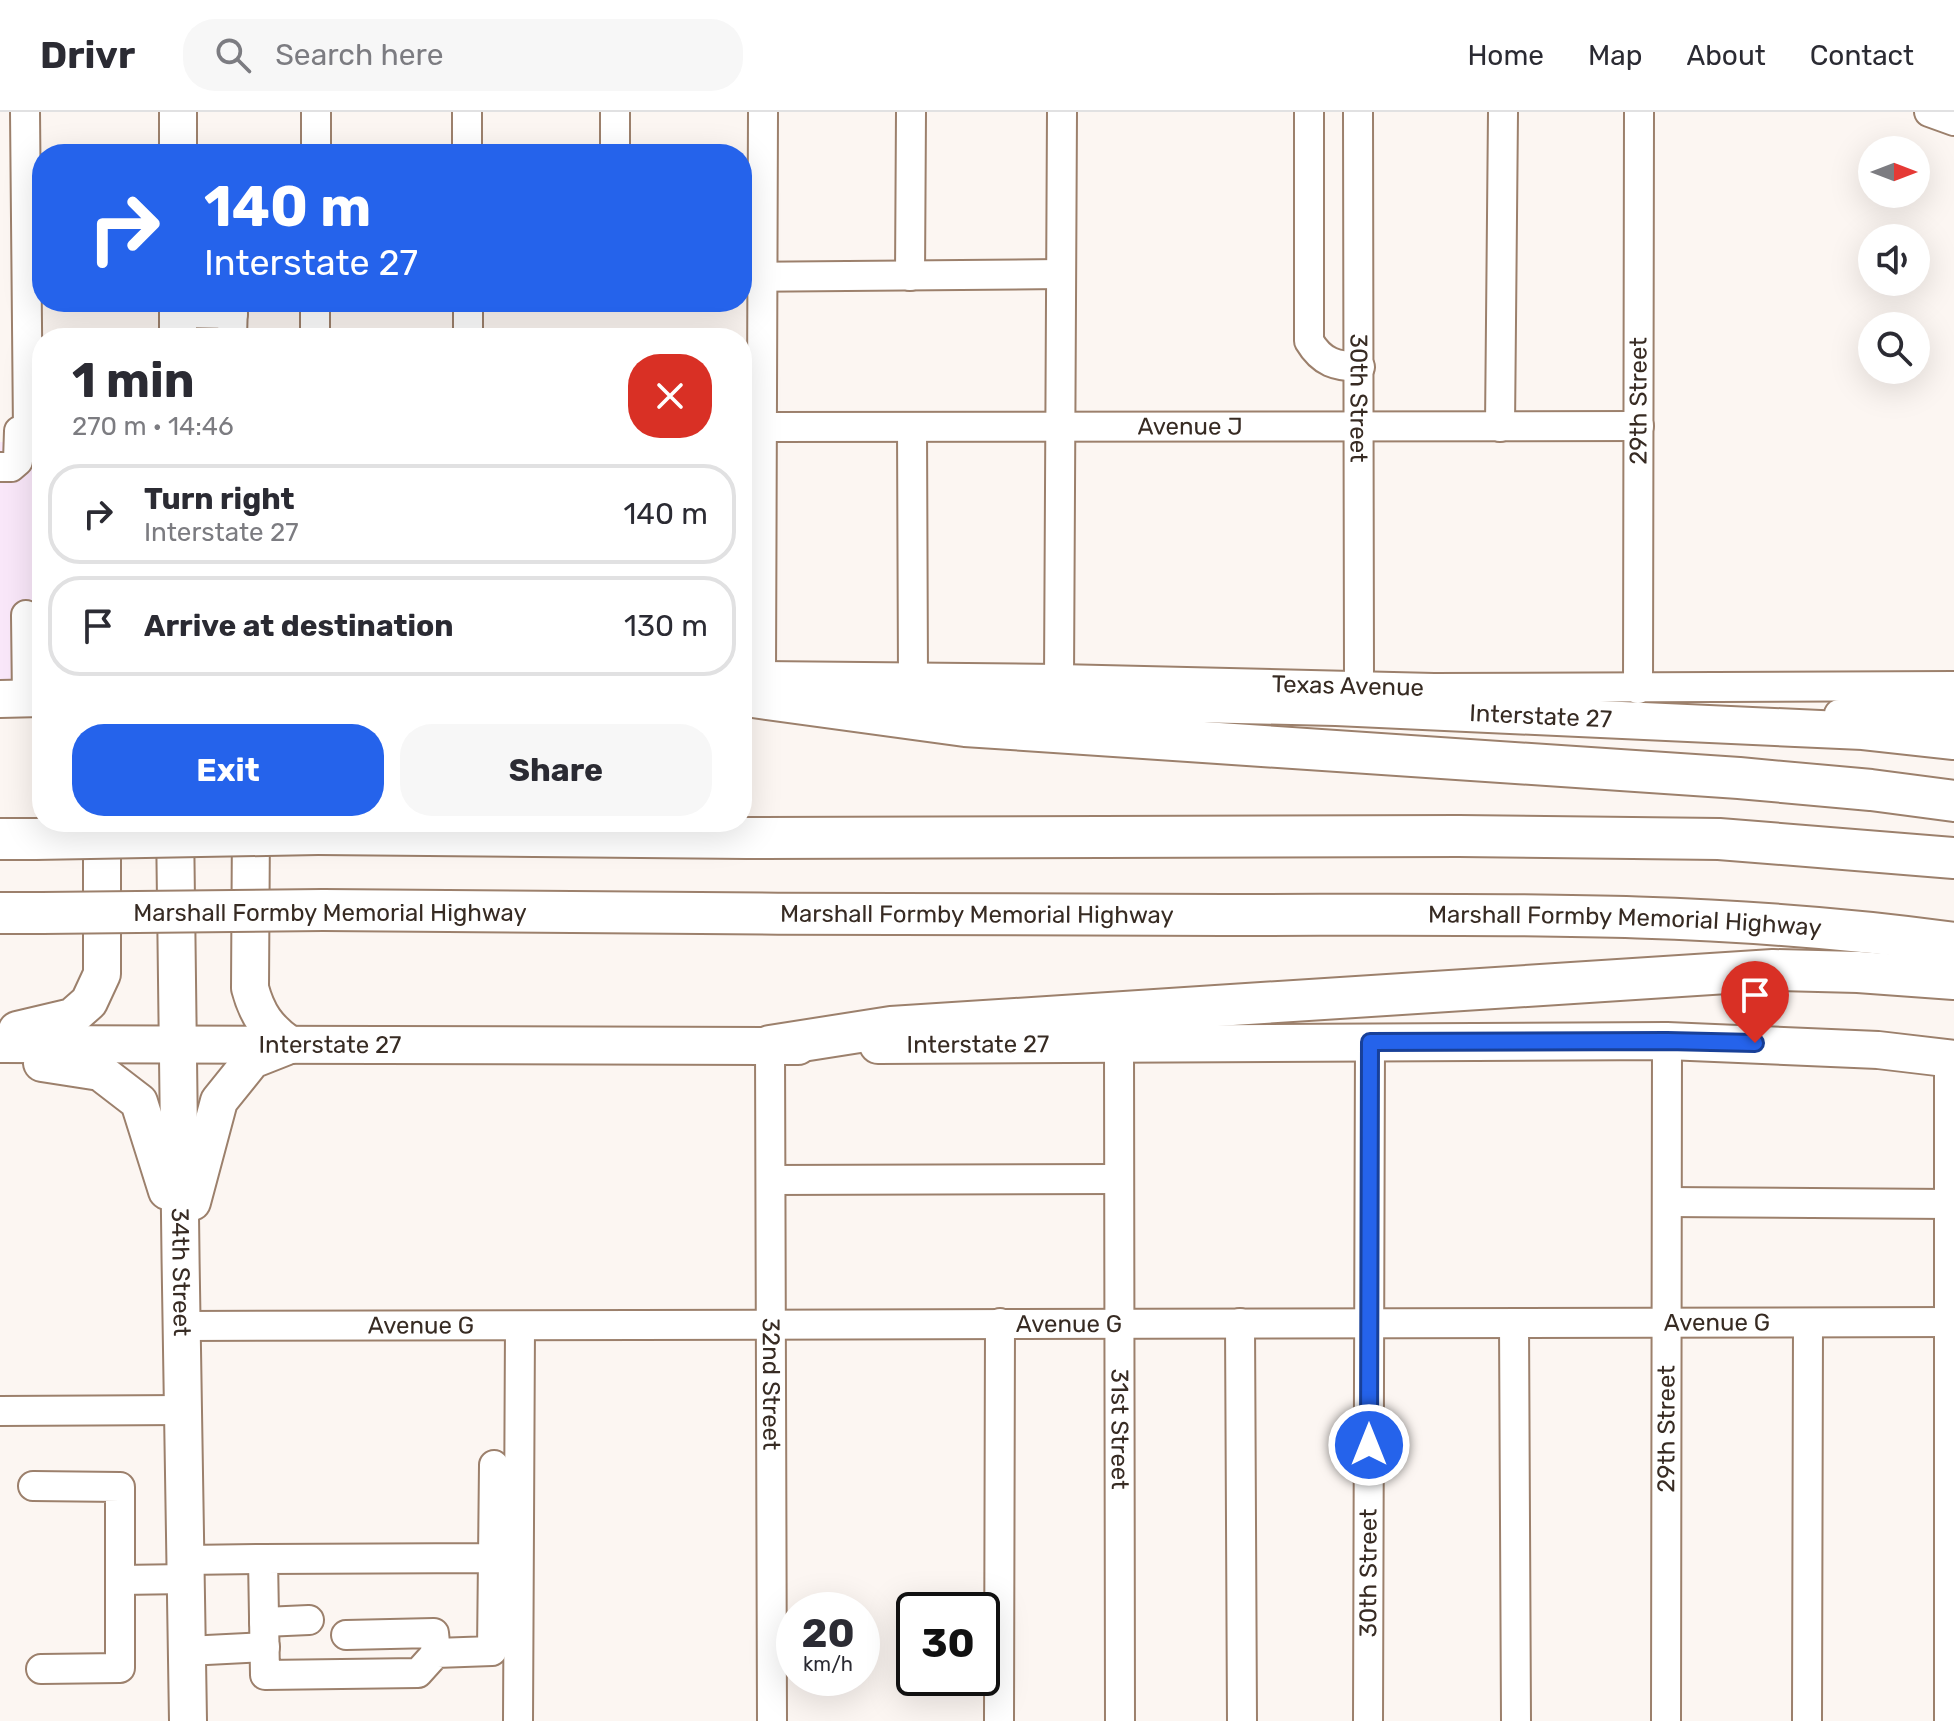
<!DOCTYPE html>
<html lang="en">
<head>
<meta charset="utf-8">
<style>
	:root { --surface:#fff; --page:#f7f7f7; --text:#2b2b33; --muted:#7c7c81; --line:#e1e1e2; --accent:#2563eb }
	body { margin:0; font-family:Rubik,sans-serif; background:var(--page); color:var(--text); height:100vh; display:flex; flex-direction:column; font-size:30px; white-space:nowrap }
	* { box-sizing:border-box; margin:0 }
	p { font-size:26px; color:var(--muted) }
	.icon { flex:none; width:44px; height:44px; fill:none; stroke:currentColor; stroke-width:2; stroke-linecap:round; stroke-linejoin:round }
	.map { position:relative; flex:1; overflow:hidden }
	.sheet { position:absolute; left:32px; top:216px; width:720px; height:504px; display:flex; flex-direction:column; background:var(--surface); border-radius:32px; box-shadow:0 8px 32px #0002 }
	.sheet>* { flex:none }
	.banner { position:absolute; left:32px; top:32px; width:720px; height:168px; border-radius:32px; box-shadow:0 8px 32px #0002; background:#2563eb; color:#fff; overflow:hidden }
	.needle { width:52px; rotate:90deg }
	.controls { position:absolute; left:1858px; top:24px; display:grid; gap:16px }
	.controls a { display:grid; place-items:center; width:72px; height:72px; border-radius:50%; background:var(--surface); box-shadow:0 8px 32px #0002; font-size:40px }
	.speed { position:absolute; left:776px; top:1480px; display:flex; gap:16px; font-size:40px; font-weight:700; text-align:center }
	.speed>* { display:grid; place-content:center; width:104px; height:104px; border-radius:50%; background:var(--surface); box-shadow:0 8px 32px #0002; line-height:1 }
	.speed small { font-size:20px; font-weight:400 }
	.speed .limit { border:4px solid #111; border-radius:12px; background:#fff; color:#111 }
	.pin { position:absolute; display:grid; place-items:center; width:68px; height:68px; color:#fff; margin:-82px -34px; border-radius:50% 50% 50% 0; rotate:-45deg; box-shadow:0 0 8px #0007 }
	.pin .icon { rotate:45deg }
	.me { position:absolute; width:88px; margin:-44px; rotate:0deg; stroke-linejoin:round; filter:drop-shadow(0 0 6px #0008) }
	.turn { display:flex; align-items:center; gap:28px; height:168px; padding:0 40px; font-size:36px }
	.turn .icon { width:104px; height:104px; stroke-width:2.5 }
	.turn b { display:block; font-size:56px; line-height:68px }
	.round { display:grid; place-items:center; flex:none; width:84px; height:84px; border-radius:32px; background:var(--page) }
	.headline { display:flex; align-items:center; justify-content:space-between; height:136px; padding:0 40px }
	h1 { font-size:48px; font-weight:700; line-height:60px }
	.action { display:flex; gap:16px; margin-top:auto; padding:16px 40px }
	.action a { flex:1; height:92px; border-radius:32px; background:var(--accent); color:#fff; font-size:32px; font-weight:700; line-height:92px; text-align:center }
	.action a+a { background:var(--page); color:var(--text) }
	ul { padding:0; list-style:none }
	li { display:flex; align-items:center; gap:24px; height:100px; margin:0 16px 12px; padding:0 24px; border:4px solid var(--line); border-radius:32px }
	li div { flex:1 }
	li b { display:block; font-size:30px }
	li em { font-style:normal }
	header { display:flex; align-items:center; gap:48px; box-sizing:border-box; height:112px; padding:0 40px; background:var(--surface); border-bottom:2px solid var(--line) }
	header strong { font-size:38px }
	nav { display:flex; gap:44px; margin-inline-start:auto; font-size:28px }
	.search { width:560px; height:72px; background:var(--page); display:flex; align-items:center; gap:20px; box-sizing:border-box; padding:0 28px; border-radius:32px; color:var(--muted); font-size:30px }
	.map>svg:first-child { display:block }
	.commercial { fill:#f9e7f9 }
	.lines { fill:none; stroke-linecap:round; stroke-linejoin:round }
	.minor-casing { stroke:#9c806c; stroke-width:32 }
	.major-casing { stroke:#9c806c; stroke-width:40 }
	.highway-casing { stroke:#9c806c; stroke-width:44 }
	.minor { stroke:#fff; stroke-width:28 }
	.major { stroke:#fff; stroke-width:36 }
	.highway { stroke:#fff; stroke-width:40 }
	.highway-bridge-casing { stroke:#9c806c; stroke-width:44; stroke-linecap:butt }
	.highway-bridge { stroke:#fff; stroke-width:40 }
	.route-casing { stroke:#184099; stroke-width:20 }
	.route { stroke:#2563eb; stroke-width:14 }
	.labels { text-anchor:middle; stroke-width:7; stroke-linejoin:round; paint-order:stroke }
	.street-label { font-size:24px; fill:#372b23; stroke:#fff }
</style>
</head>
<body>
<header>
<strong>Drivr</strong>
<div class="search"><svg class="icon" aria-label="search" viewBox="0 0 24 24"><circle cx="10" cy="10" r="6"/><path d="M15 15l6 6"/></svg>Search here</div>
<nav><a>Home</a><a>Map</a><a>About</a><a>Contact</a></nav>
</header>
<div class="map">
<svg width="1954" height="1609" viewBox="0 0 1954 1609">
	<rect width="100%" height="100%" fill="#fcf6f2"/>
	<rect class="commercial" x="0" y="330" width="42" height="237"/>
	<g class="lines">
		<defs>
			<g id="minor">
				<path d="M25,0l3,319"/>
				<path d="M467,0v42"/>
				<path d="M615,0v42"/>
				<path d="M1309,0v229c13,22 27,25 51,26"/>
				<path id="s1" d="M1358,0l1,574"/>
				<path d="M1929,0l25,9"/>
				<path d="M316,42v-42"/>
				<path d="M910,164l1,-164"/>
				<path d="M742,165l319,-3"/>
				<path d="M315,190v36"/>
				<path d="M468,190v36"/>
				<path d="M178,201l55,1"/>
				<path d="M232,226l1,-36"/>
				<path id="s2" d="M742,315l897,-1"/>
				<path d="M912,315l1,250"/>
				<path d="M1500,315l3,-315"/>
				<path d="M0,355h11l7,-6 1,-30"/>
				<path d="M26,503l1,84"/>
				<path d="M761,564l2,-564"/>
				<path id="s3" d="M742,566l19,-2 298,3 375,9 520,-2"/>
				<path d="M1059,567l3,-567"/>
				<path id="s4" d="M1638,577l1,-577"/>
				<path d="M1839,602h115"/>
				<path id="s5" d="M1119,931l1,678"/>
				<path id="s6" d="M770,934l2,675"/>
				<path d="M1949,946v663"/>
				<path d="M771,1068l348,-1"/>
				<path d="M1667,1090l282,2"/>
				<path d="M1240,1211l2,398"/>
				<path d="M1514,1211l2,398"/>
				<path id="s7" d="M183,1214l1771,-4"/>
				<path d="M0,1299l184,-1"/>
				<path d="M494,1353l-2,186 -56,2 -18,20 -153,2 -2,-116 231,-1"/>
				<path d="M33,1374l87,1v181l-79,1"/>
				<path d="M186,1448l77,-1"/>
				<path d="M120,1468l66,-1"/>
				<path d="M264,1510l45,-2"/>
				<path d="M346,1523l88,-2 2,20"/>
				<path d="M187,1539l78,-4"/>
				<path d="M518,1609l2,-395"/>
				<path d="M999,1609l1,-398"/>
				<path id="s8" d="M1368,1609l2,-679"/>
				<path id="s9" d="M1666,1609l1,-680"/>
				<path d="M1807,1609l1,-398"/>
			</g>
			<g id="major">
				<path d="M178,0v42"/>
				<path d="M178,190v36"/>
				<path id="s10" d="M861,585l475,10 527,24 91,10"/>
				<path d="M0,587l42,-1"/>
				<path id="s11" d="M175,710c2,300 9,599 13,899"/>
				<path d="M251,710l-1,166c7,26 17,41 40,57"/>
				<path d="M17,918l55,-13 17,-15 13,-28v-152"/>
				<path id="s12" d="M0,932l798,2"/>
				<path id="s13" d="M878,933l789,-4 211,9 76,9"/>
				<path d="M42,951l58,9 39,30 28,89"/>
				<path d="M192,1090l27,-101 33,-41 33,-13"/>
			</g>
			<g id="highway">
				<path d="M746,584l219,30 774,52 132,12 83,11"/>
				<path d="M318,722l429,4 712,-2 260,3 235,19"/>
				<path d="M0,727h35"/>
				<path id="s14" d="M323,798c301,3 601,5 902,5 243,0 488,-6 729,28"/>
				<path d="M0,801h42"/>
				<path d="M770,934l121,-19 882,-57 85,2 96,7"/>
			</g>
		</defs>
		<use href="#minor" class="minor-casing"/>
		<use href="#major" class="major-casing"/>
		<use href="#highway" class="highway-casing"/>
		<use href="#minor" class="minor"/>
		<use href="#major" class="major"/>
		<use href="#highway" class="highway"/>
		<defs>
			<g id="highway-bridge">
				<path d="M35,727l283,-5"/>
				<path d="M42,801l281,-3"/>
			</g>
		</defs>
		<use href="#highway-bridge" class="highway-bridge-casing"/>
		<use href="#highway-bridge" class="highway-bridge"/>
	</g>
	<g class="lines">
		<defs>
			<path id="route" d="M1369,1333l1,-403 297,-1 88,2"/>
		</defs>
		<use href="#route" class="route-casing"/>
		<use href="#route" class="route"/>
	</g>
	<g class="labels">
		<g class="street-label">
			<text dy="8" stroke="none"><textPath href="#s1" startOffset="286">30th Street</textPath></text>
			<text dy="8" stroke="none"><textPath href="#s4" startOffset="288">29th Street</textPath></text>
			<text dy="8" stroke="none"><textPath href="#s2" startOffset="448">Avenue J</textPath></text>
			<text dy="8" stroke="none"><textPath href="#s3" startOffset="606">Texas Avenue</textPath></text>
			<text dy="8" stroke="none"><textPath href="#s10" startOffset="680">Interstate 27</textPath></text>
			<text x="330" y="809">Marshall Formby Memorial Highway</text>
			<text dy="8" stroke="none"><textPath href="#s14" startOffset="654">Marshall Formby Memorial Highway</textPath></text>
			<text dy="8" stroke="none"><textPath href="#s14" startOffset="1302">Marshall Formby Memorial Highway</textPath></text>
			<text dy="8" stroke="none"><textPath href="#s13" startOffset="100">Interstate 27</textPath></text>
			<text dy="8" stroke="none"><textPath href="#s12" startOffset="330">Interstate 27</textPath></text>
			<text dy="8" stroke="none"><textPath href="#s11" startOffset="450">34th Street</textPath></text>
			<text dy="8" stroke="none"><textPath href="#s7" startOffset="886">Avenue G</textPath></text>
			<text dy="8" stroke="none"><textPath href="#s7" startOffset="1534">Avenue G</textPath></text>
			<text dy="8" stroke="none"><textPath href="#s7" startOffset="238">Avenue G</textPath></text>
			<text dy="8" stroke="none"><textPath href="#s6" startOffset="338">32nd Street</textPath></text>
			<text dy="8" stroke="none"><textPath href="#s9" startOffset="292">29th Street</textPath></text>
			<text dy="8" stroke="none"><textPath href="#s5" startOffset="386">31st Street</textPath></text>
			<text dy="8" stroke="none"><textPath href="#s8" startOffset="148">30th Street</textPath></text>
		</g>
	</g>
</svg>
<div class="controls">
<a><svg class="needle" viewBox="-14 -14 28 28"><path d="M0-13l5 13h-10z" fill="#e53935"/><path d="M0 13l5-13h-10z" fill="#7c7c81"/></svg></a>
<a><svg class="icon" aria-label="sound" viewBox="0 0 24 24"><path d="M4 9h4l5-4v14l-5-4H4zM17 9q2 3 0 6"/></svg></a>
<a><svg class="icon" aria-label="search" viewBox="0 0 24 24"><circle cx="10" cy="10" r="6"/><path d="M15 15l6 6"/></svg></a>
</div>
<div class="speed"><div>20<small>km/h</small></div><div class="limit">30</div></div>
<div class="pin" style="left:1755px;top:931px;background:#d93025"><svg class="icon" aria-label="arrive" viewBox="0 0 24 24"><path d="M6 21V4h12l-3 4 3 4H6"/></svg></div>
<svg class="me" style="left:1369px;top:1333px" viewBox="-20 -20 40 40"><circle r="17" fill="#2563eb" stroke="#fff" stroke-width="3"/><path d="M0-11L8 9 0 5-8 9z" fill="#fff"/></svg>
<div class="banner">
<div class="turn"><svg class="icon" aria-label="right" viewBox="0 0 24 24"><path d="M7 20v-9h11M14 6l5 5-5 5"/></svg><div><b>140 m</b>Interstate 27</div></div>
</div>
<section class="sheet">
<div class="headline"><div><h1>1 min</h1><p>270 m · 14:46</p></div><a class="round" style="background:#d93025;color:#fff"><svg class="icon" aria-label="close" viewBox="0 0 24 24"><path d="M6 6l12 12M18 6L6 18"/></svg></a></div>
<ul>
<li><svg class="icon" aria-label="right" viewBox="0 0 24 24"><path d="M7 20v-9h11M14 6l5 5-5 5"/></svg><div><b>Turn right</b><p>Interstate 27</p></div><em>140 m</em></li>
<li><svg class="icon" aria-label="arrive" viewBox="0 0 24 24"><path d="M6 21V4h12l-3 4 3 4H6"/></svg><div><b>Arrive at destination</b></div><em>130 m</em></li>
</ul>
<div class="action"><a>Exit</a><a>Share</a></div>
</section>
</div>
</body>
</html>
